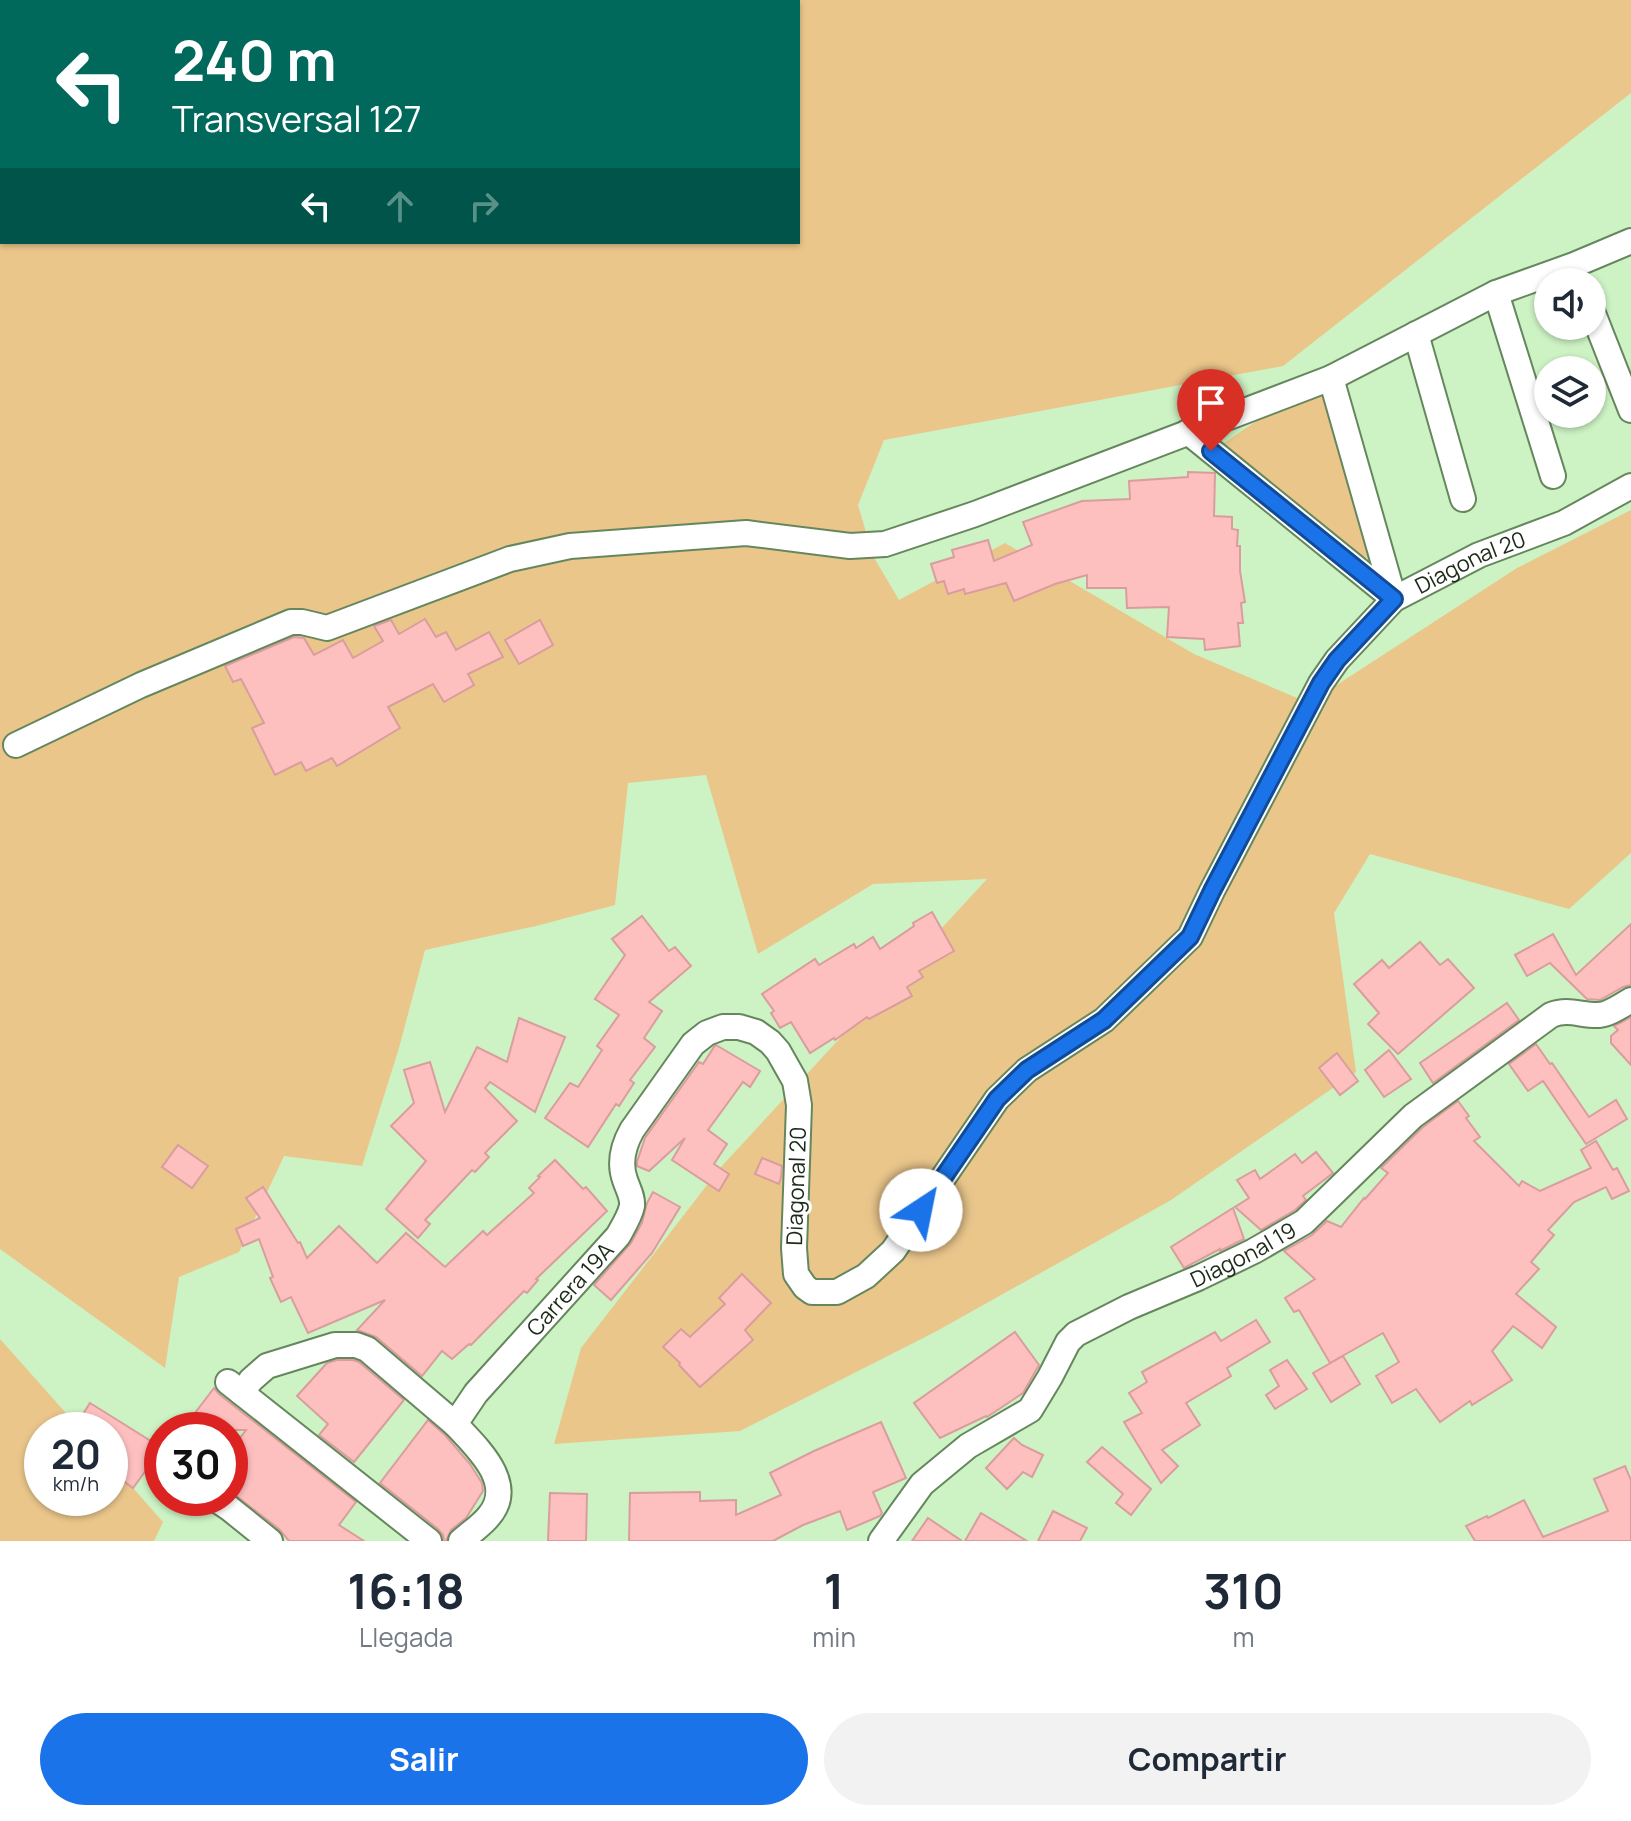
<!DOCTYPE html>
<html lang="es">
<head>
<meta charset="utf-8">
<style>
	:root { --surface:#fff; --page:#f2f2f3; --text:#1f2937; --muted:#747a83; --accent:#1a73e8 }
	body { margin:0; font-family:Manrope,sans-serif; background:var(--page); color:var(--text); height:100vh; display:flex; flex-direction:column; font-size:30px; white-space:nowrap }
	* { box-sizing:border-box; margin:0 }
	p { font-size:26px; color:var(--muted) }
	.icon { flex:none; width:44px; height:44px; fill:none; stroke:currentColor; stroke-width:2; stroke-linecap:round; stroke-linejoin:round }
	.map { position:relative; height:1541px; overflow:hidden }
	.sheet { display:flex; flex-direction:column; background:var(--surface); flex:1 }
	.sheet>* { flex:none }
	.banner { position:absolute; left:0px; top:0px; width:800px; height:244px; box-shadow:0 2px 6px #0004; background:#00695c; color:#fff; overflow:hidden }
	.buttons { position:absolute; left:1534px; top:268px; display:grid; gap:16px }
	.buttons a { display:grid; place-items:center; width:72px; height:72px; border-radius:50%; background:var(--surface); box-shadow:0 2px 6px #0004; font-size:40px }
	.speed { position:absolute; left:24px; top:1412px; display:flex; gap:16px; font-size:40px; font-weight:700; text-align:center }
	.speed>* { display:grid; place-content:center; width:104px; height:104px; border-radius:50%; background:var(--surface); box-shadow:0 2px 6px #0004; line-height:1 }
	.speed small { font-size:20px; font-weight:400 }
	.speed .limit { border:12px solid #d22; background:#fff; color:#111 }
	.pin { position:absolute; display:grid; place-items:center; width:68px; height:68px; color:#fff; margin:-82px -34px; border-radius:50% 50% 50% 0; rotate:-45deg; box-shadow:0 0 8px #0007 }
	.pin .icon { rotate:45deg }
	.me { position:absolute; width:88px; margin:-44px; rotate:34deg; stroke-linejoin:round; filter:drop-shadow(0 0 6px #0008) }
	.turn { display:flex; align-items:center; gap:28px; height:168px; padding:0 40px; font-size:36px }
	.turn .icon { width:104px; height:104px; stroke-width:2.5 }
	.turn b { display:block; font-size:56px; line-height:68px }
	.lanes { display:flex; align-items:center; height:76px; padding:0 40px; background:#0003; justify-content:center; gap:40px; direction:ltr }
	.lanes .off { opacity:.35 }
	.eta { display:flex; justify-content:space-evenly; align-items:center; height:136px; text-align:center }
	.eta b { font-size:48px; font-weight:700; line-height:56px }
	.action { display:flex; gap:16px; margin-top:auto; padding:16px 40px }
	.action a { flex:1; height:92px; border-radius:48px; background:var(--accent); color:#fff; font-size:32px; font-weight:700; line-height:92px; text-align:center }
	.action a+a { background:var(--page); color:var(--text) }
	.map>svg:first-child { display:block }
	.green { fill:#eac68b; fill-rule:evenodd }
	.building { fill:#fdc0bf; stroke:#da9d9d; stroke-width:2 }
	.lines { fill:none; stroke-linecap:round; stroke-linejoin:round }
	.street-casing { stroke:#65875d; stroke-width:28 }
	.street { stroke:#fff; stroke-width:24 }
	.route-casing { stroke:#114b97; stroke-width:20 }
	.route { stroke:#1a73e8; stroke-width:14 }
	.labels { text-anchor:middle; stroke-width:6; stroke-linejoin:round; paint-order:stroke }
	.street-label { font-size:22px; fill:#1c2a18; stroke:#fff }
</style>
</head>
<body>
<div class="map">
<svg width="1631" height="1541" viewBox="0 0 1631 1541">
	<rect width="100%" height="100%" fill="#cdf2c4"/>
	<g class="green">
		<path d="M0,0h1631v93l-348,273 -399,74 -26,65 15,51 26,44 106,-57 189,111 115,49 208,-135 114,-58v343l-62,56 -199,-55 -36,59 22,159 -185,128 -236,132 -195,99 -186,13 27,-96 140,-181 266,-288 -114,5 -115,70 -52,-179 -78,8 -13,122 -79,21 -111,24 -26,98 -37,118 -78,-10 -45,96 -60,25 -14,91 -165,-119zM2,2h796v240h-796z"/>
		<path d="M1329,393l42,167 -19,-10 -134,-103 49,-33z"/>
		<path d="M0,1339l81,91h-39v68h68v-36l53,60 -9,19h-154z"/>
	</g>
	<g class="building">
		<path d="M1188,472l27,1 -1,43 18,1v12l6,1 -1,16h3v25l5,31 -4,1 2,20h-5l2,23 -35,4 -1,-11 -37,-2 2,-30 -42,1 -1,-20h-39v-13l-32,9 -41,17 -8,-18 -41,11 -1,-5 -16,5 -4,-13 -7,2 -6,-19 23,-7 -2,-7 36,-10 6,21 38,-16 -9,-23 59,-21 48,-2 -1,-18 59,-4z"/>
		<path d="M425,619l11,18 10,-5 10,18 33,-18 14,25 -35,17 6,11 -30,17 -11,-18 -45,23 12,21 -63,38 -5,-8 -26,13 -5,-9 -26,13 -23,-47 12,-5 -23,-44 -8,3 -8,-16 69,-29 10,1 10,17 29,-15 10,18 30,-17 -9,-15 17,-6 8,14z"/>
		<path d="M540,620l13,25 -34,19 -14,-24z"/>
		<path d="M932,912l22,39 -35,20 4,6 -16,10 5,9 -43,23 -2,-2 -32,23 -1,-2 -24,15 -19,-31 -11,6 -9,-15 3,-2 -12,-17 53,-35 4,6 35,-21 2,4 17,-11 7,12 34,-23 -1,-3z"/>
		<path d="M642,916l27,35 6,-4 16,19 -42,36 13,9 -18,27 11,9 -25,33 4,3 -15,23 -3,-2 -28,43 -43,-29 25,-35 8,4 24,-37 -5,-4 22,-31 -24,-16 30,-44 -13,-16z"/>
		<path d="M1631,924v61l-8,2 -23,13 -13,-1 -37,-36 -23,13 -12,-21 38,-21 23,41z"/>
		<path d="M1420,942l20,23 8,-6 26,29 -76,66 -30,-30 11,-11 -25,-29 28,-24 7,8z"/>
		<path d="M1507,1003l12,17 -86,63 -13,-20z"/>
		<path d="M1631,1017v48l-20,-22v-7l7,-6 -4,-4z"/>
		<path d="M519,1018l46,19 -30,75 -45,-30 -5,6 32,33 -32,32 4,4 -14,15 -3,-2 -47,50 5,4 -12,14 -32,-29 40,-48 -35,-35 23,-23 -10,-33 26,-8 15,50 32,-65 30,15z"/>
		<path d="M1536,1044l14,20 2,-1 37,54 27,-17 11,19 -41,25 -43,-63 -15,10 -19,-27z"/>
		<path d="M716,1045l44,26 -10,16 -7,-5 -35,48 19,14 -13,20 15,10 -10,17 -47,-31 13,-22 -36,33 -12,-5v-4l8,-24 54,-76 4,2 11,-17z"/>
		<path d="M1389,1050l22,29 -27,18 -19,-27z"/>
		<path d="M1337,1053l21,28 -18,14 -21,-27z"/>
		<path d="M1458,1101l11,15 -3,2 14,19 -6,4 45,45 3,-5 18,10 51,-23 -10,-18 15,-9 17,29 4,-2 12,23 -17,8 -6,-12 -32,15 -26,28 6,5 -23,27 8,7 -23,25 40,33 -14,21 -29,-22 -21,25 20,29 -40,25 -2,-4 -30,21 -24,-33 -24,14 -16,-27 23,-14 -16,-29 -53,30 -31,-53 -5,2 -9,-14 30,-19 -31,-28 28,-16 15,-14 14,6 23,-29 1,1 23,-26 -7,-5 42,-41z"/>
		<path d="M178,1145l30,21 -16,22 -30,-21z"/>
		<path d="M1316,1152l17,21 -30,23 3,4 -11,10 -34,20 -26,-23 14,-9 -12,-18 18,-10 5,9 35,-25 7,9z"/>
		<path d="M762,1158l20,8 -1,11 -2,7 -24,-10z"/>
		<path d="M555,1160l28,29 3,-2 21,24 -71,68 2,1 -11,13 -3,-2 -53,54 -2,-1 -17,15 -10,-8 -20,25 -46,-39 -19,-7 28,-30 -77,33 -17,-36 -10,5 -11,-24 3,-1 -14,-38 -16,7 -7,-17 24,-11 -14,-20 17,-11 35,56 2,-1 7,16 32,-32 38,37 29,-30 39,34 38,-36 4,4 47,-42 -5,-5 11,-11 -2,-1z"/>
		<path d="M653,1192l27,15 -28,46 -41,47 -17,-15 37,-42 11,-20 5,-20z"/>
		<path d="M1233,1208l11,31 -24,12v-2l-36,19 -13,-21z"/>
		<path d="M742,1274l29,29 -26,27 8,10 -53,47 -21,-22 1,-2 -17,-16 18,-18 9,8 35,-33 -6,-6z"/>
		<path d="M1256,1320l14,22 -43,26 4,8 -45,27 14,22 -38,25 16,16 -17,17 -37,-61 18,-9 -13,-20 18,-11 -5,-10 73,-40 6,9z"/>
		<path d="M1015,1332l24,33 -16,28 -36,24 -1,-1 -46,22 -26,-35z"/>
		<path d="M1343,1356l17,28 -29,18 -18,-29z"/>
		<path d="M337,1360h16l6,2 45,38 -50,62 -35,-27 9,-11 -31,-28 30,-33z"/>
		<path d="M1287,1360l20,29 -32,20 -9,-14 13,-9 -9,-16z"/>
		<path d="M214,1388l5,6 137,108 -17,23 25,16h-75l-10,-12 -49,-38v-40l16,-21h-64z"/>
		<path d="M90,1403l72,45 -29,40 -23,-17v-41h-37z"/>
		<path d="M428,1420l17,15 25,29 12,19 1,8 -17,27 -15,12 -5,11h-2l-1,-6 -5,-6 -58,-46z"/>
		<path d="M881,1422l25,56 -33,14 9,21 -2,3 -33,14 -7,-19 -37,14 -30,16h-144l1,-48 70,-1v9l36,-1v15l45,-20 -11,-22 44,-22z"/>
		<path d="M1014,1438l8,7 21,10 -11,22 -9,-5 -16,17 -21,-21z"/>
		<path d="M1102,1447l49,42 -20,26 -15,-12 7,-9 -36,-32z"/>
		<path d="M1625,1466l6,14v61h-156l-9,-15 21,-10 1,2 36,-18 19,37 65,-26 -14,-32z"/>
		<path d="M550,1493l37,1 -1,47h-38z"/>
		<path d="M1053,1511l34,17 -7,13h-42z"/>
		<path d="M981,1513l46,28h-62z"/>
		<path d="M928,1518l34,23h-50z"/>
	</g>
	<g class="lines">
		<defs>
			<g id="street">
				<path d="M1496,293l57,183"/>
				<path d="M1592,311l39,99"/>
				<path d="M1416,334l47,165"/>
				<path d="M1331,378l63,221"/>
				<path d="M1188,432l206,167"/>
				<path d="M16,745l125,-60 150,-63h11l25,6 183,-69 60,-13 176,-13 104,13 35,-2 90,-30 356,-136 165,-85 78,-28 57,-24"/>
				<path d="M228,1382l201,159"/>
				<path d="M242,1393l9,-13 16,-14 68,-21h21l11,4 88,75"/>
				<path d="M214,1498l15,10 41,33"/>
				<path id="s1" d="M461,1541c9,-8 21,-16 28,-25 28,-33 -13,-69 -34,-92l21,-31 142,-157c5,-9 12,-20 14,-30 1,-9 -4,-17 -7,-26 -6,-17 -2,-34 7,-50l61,-86 14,-11 16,-6h16l17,5 14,10 8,9 17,30 4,24 -5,143 2,26 9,13 7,5h25l29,-16 27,-25 104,-152 30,-29 77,-50 86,-83 22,-46 109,-208 16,-23 57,-61 85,-44 85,-32 67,-37"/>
				<path id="s2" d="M881,1541l41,-57 46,-38 62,-36 20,-33 18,-35 8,-8 53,-27 69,-29 56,-27 50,-29 109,-106 138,-101c18,-7 31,1 48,0 11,-1 23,-10 32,-15"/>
			</g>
		</defs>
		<use href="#street" class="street-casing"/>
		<use href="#street" class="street"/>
	</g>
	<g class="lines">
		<defs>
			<path id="route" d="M921,1210l76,-111 30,-29 77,-50 86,-83 22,-46 109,-208 16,-23 57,-61 -183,-148"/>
		</defs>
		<use href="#route" class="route-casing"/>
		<use href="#route" class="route"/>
	</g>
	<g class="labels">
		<g class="street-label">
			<text dy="8" stroke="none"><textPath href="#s1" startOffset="1978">Diagonal 20</textPath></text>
			<text transform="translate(796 1186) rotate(-88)" y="8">Diagonal 20</text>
			<text dy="8" stroke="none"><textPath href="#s2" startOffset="476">Diagonal 19</textPath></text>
			<text dy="8" stroke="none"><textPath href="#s1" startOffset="324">Carrera 19A</textPath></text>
		</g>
	</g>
</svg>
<div class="buttons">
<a><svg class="icon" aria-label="sound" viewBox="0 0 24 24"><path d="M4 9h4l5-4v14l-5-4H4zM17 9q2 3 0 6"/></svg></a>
<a><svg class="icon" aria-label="layers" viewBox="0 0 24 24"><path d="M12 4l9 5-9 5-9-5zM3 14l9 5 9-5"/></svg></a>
</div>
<div class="speed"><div>20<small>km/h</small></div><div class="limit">30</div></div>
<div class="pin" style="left:1211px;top:451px;background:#d93025"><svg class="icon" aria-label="arrive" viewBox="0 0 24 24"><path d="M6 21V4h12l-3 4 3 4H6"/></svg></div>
<svg class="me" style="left:921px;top:1210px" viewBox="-20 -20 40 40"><circle r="19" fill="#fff"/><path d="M0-13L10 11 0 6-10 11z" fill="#1a73e8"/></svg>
<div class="banner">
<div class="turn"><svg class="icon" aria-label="left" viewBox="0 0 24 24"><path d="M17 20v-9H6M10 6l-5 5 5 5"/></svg><div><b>240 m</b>Transversal 127</div></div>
<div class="lanes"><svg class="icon" aria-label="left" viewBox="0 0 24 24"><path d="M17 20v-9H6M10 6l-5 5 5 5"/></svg><svg class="icon off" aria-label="ahead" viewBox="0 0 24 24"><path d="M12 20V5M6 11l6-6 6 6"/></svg><svg class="icon off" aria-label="right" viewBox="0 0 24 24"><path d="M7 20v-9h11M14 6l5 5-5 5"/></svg></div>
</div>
</div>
<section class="sheet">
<div class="eta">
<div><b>16:18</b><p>Llegada</p></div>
<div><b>1</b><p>min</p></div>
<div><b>310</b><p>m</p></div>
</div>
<div class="action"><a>Salir</a><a>Compartir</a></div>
</section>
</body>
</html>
